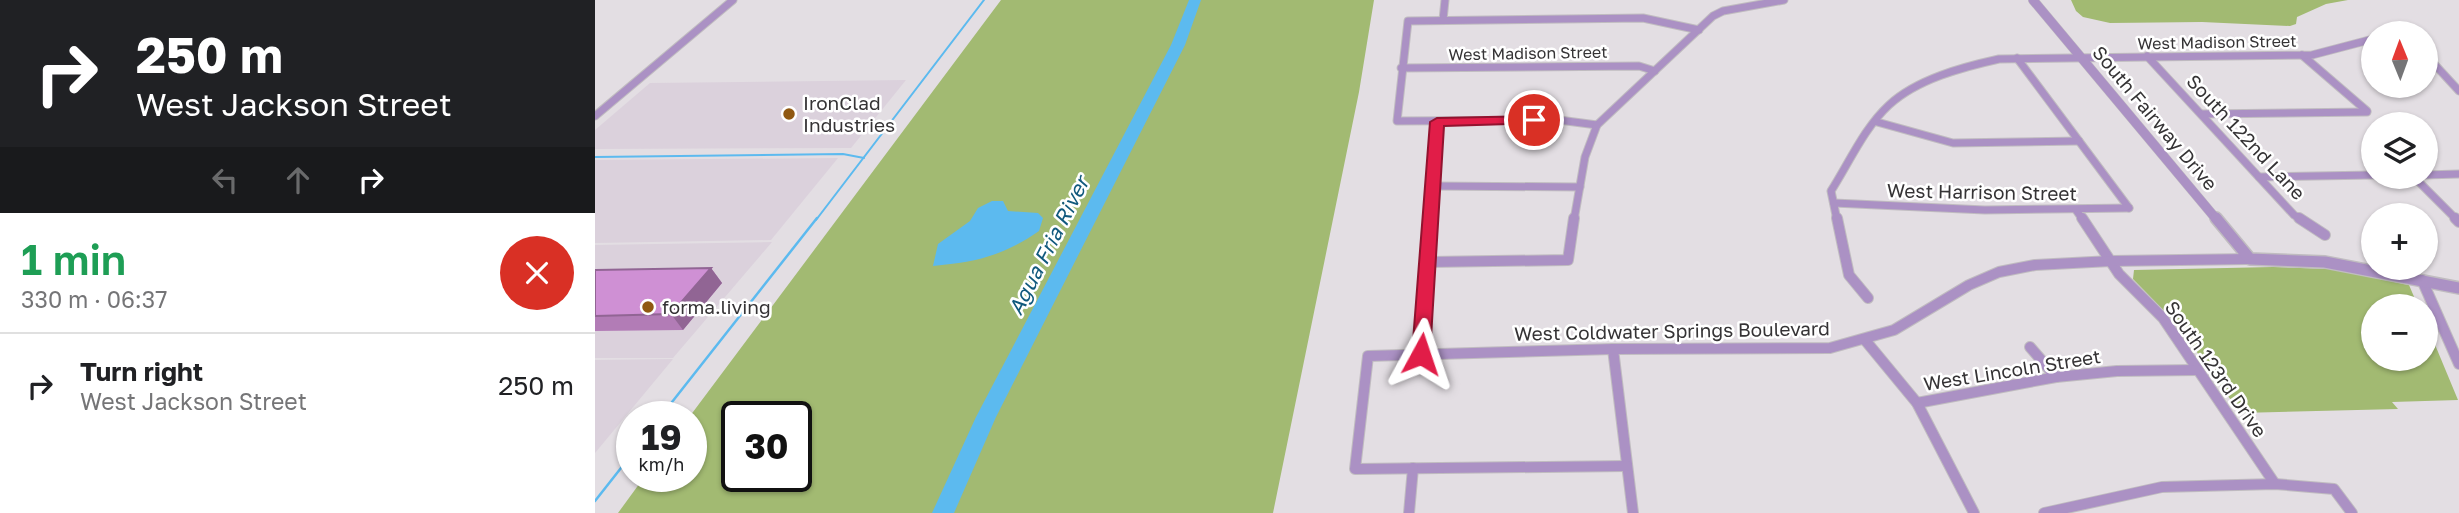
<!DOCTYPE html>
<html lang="en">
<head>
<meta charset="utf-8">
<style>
	:root { --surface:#fff; --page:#f6f6f6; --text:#202124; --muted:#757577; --line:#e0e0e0 }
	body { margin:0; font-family:"Golos Text",sans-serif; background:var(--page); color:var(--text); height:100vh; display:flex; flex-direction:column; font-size:26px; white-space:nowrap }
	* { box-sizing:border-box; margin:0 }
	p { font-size:23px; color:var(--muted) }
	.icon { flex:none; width:38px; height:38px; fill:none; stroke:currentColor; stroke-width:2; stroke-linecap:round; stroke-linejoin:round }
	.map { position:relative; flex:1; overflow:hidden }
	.drawer { display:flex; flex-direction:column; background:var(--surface); width:595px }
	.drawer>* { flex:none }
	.top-card { background:#202124; color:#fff; overflow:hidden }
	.needle { width:46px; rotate:359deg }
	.controls { position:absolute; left:1766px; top:21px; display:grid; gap:14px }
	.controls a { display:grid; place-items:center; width:77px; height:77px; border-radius:50%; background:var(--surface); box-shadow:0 2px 5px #0004; font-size:35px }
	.speed { position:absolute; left:21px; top:401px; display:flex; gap:14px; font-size:35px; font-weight:700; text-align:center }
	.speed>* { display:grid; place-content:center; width:91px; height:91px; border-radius:50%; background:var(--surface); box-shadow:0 2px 5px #0004; line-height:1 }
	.speed small { font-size:18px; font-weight:400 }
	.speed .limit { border:4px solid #111; border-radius:10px; background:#fff; color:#111 }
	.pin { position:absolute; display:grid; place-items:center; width:60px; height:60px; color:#fff; margin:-30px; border:4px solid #fff; border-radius:50%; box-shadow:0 2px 7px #0007 }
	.me { position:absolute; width:77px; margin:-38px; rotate:5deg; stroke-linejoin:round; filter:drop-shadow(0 0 5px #0008) }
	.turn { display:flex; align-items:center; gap:24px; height:147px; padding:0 21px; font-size:32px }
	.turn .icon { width:91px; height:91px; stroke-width:2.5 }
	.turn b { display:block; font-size:49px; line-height:60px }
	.lanes { display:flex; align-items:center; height:66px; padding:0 21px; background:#0003; justify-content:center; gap:35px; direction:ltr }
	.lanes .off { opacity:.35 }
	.round { display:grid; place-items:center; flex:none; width:74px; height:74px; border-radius:37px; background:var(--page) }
	.headline { display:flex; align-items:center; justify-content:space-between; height:119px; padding:0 21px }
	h1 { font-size:42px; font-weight:600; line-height:52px; color:#1e9e55 }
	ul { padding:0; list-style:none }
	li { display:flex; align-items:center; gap:21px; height:105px; padding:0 21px; border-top:2px solid var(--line) }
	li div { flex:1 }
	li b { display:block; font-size:26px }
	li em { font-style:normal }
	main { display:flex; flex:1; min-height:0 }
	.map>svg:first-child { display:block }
	.built { fill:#dbd1dc }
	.green { fill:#a2ba72; fill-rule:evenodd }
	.water { fill:#5cbaef }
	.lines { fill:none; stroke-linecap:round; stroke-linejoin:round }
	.stream-far1 { stroke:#5cbaef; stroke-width:2 }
	.stream { stroke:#5cbaef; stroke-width:2.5 }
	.river { fill:#5cbaef; fill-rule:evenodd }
	.minor-far1-casing { stroke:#c0bcc0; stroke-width:9 }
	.minor-casing { stroke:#c0bcc0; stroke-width:12 }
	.tertiary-far1-casing { stroke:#c0bcc0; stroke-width:10 }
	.tertiary-casing { stroke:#c0bcc0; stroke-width:14 }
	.minor-far1 { stroke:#ab91c4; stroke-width:7 }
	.minor { stroke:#ab91c4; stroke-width:10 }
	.tertiary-far1 { stroke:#ab91c4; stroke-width:9 }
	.tertiary { stroke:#ab91c4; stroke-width:11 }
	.wall { fill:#b27cb6 }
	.shaded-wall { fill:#916594 }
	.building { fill:#cf90d4; stroke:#916594; stroke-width:2 }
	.route { fill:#e11d48; stroke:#92132f; stroke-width:2 }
	.poi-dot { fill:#905811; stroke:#fff; stroke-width:2.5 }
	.labels { text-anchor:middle; stroke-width:5; stroke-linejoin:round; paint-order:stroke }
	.far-street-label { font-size:16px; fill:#353335; stroke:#fff }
	.poi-label { font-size:19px; fill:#353335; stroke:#fff; text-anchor:start }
	.street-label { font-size:19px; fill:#353335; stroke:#fff }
	.water-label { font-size:21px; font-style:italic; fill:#11597d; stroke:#fff }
</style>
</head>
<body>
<main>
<section class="drawer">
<div class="top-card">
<div class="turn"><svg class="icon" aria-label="right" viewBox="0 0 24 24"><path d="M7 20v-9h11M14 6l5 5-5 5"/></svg><div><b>250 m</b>West Jackson Street</div></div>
<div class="lanes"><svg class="icon off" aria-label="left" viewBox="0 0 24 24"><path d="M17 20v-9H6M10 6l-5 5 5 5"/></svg><svg class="icon off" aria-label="ahead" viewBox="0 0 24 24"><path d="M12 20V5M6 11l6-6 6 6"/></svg><svg class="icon" aria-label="right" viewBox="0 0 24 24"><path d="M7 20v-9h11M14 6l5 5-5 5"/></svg></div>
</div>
<div class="headline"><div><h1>1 min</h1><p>330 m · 06:37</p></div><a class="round" style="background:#d93025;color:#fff"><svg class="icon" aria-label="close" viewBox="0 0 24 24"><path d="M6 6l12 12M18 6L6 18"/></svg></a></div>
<ul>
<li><svg class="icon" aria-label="right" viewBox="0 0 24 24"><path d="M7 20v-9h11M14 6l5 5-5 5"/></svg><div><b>Turn right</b><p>West Jackson Street</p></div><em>250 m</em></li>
</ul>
</section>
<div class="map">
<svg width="1864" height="513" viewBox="0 0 1864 513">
	<rect width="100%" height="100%" fill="#e3dee3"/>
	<g class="built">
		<path d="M311,80l-55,68 -256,1v-19l55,-47z"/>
		<path d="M243,158l-67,82 -176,3v-83z"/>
		<path d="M177,242l-99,116h-78v-113z"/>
		<path d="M78,359l-78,94v-93z"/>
	</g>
	<g class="green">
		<path d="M406,0h373l-15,92 -86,421h-655l27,-37h46l-1,-60zM142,416h59v60h-59z"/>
		<path d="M1476,0h277l-22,4 -29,13 -1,7 -6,2 -88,-4 -92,1 -27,-6 -7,-6z"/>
		<path d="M1678,267l57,2 79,16 9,21h-45v53h52l1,-36 32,77 -66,2 6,7 -158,4 -63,-89 -44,-45 1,-9z"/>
	</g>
	<path class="water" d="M397,201h11l5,10 30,2 5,5 -4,13c-36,25 -63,31 -106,35l5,-22 32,-23 8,-13z"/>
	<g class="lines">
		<g class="stream-far1">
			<path d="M0,157l248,-3 21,4"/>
			<path d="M221,220l168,-220"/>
		</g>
		<g class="stream">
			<path d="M66,416l156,-198"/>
			<path d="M0,501l37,-47"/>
		</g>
		<path class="river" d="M594,0h12l-16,45 -189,372 -42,96h-22l44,-96 195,-372z"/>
		<defs>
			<g id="minor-far1">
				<path d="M848,20l2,-20"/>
				<path d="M1830,54l34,37"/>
				<path d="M1707,55l65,56"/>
				<path d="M1552,56l147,159 8,5"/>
				<path d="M1422,58l112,150"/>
				<path d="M806,68l238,-2 16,5"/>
				<path d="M1607,114l165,-2"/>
				<path d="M0,116l138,-116"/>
				<path d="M1282,122l76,21 126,-2"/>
				<path d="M1002,125l-38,-5 -162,1 11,-100 235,-3 56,12"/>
				<path d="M1830,175l34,-1"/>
				<path d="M1664,177l114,-2"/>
				<path d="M1819,177l43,43"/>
				<path d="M837,186l148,1"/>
				<path d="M1239,203l151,7 144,-2"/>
				<path d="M1481,210l7,10"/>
				<path d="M836,220l6,-98"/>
				<path d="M979,220l11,-63 12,-32 116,-109 10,-5 61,-11"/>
				<path d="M1242,220l-6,-29c18,-28 33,-63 58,-86 28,-26 74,-38 110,-46l313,-4 61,-16"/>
			</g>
			<g id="minor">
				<path d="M1242,218l12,57 19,23"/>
				<path d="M1487,218l37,56 44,44 112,166"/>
				<path d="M1704,218l26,17"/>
				<path d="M1860,218l4,4"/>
				<path d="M834,262l139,-2 6,-42"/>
				<path d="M1827,280l37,84"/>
				<path d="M1270,340l52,63 57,110"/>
				<path d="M1435,347l26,30"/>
				<path d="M1018,349l20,164"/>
				<path d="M826,354l10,-136"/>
				<path d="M1322,403l139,-26 61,-6 80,-1"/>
				<path d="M1032,466l-272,3 13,-113 245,-7 217,-1 64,-18 75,-45 30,-13 36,-7 76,-4 139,-2"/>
				<path d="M814,513l4,-45"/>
				<path d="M1449,513l118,-26 113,-3 59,5 18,24"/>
			</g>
			<path id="tertiary-far1" d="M1438,0l184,220"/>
			<path id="tertiary" d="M1621,218l34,41 75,3 134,26"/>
		</defs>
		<use href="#minor-far1" class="minor-far1-casing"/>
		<use href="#minor" class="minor-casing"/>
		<use href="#tertiary-far1" class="tertiary-far1-casing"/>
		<use href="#tertiary" class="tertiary-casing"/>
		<use href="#minor-far1" class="minor-far1"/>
		<use href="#minor" class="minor"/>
		<use href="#tertiary-far1" class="tertiary-far1"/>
		<use href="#tertiary" class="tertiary"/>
	</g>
	<path class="wall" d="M116,268l11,15 -39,47 -88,1v-61z"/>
	<path class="shaded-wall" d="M116,268l11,15 -39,47 -12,-16z"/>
	<path class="building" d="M116,268l-40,46 -76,2v-46z"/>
	<path class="route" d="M939,116l7,4 -2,3 -95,3 -14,228 -3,5h-12l-3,-5 18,-232 7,-4z"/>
	<g class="poi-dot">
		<circle cx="194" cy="114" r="7"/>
		<circle cx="53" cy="307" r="7"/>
	</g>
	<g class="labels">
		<g class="far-street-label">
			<text transform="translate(1622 42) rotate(-1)" y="6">West Madison Street</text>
			<text transform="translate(933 53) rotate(-1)" y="6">West Madison Street</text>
		</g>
		<g class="poi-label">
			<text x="208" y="110">IronClad<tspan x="208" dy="22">Industries</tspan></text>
			<text x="67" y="314">forma.living</text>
		</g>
		<g class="street-label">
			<text transform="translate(1560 118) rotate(50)" y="7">South Fairway Drive</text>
			<text transform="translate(1651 137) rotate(47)" y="7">South 122nd Lane</text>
			<text transform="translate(1387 192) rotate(1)" y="7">West Harrison Street</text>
			<text transform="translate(1077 331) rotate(-1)" y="7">West Coldwater Springs Boulevard</text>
			<text transform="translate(1621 369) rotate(55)" y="7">South 123rd Drive</text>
			<text transform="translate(1417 370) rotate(-9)" y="7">West Lincoln Street</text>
		</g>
		<g class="water-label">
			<text transform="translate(454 246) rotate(-63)" y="7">Agua Fria River</text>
		</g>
	</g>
</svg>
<div class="controls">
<a><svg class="needle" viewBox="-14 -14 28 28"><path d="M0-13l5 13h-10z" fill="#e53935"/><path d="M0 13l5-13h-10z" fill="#757577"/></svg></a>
<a><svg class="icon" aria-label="layers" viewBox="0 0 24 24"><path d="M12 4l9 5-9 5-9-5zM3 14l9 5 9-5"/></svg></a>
<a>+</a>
<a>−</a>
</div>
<div class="speed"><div>19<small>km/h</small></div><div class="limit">30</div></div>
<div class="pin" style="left:939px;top:120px;background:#d93025"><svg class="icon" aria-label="arrive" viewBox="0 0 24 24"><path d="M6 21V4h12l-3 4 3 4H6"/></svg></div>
<svg class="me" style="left:826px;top:354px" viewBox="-20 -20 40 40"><path d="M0-17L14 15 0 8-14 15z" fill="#e11d48" stroke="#fff" stroke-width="4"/></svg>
</div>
</main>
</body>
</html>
